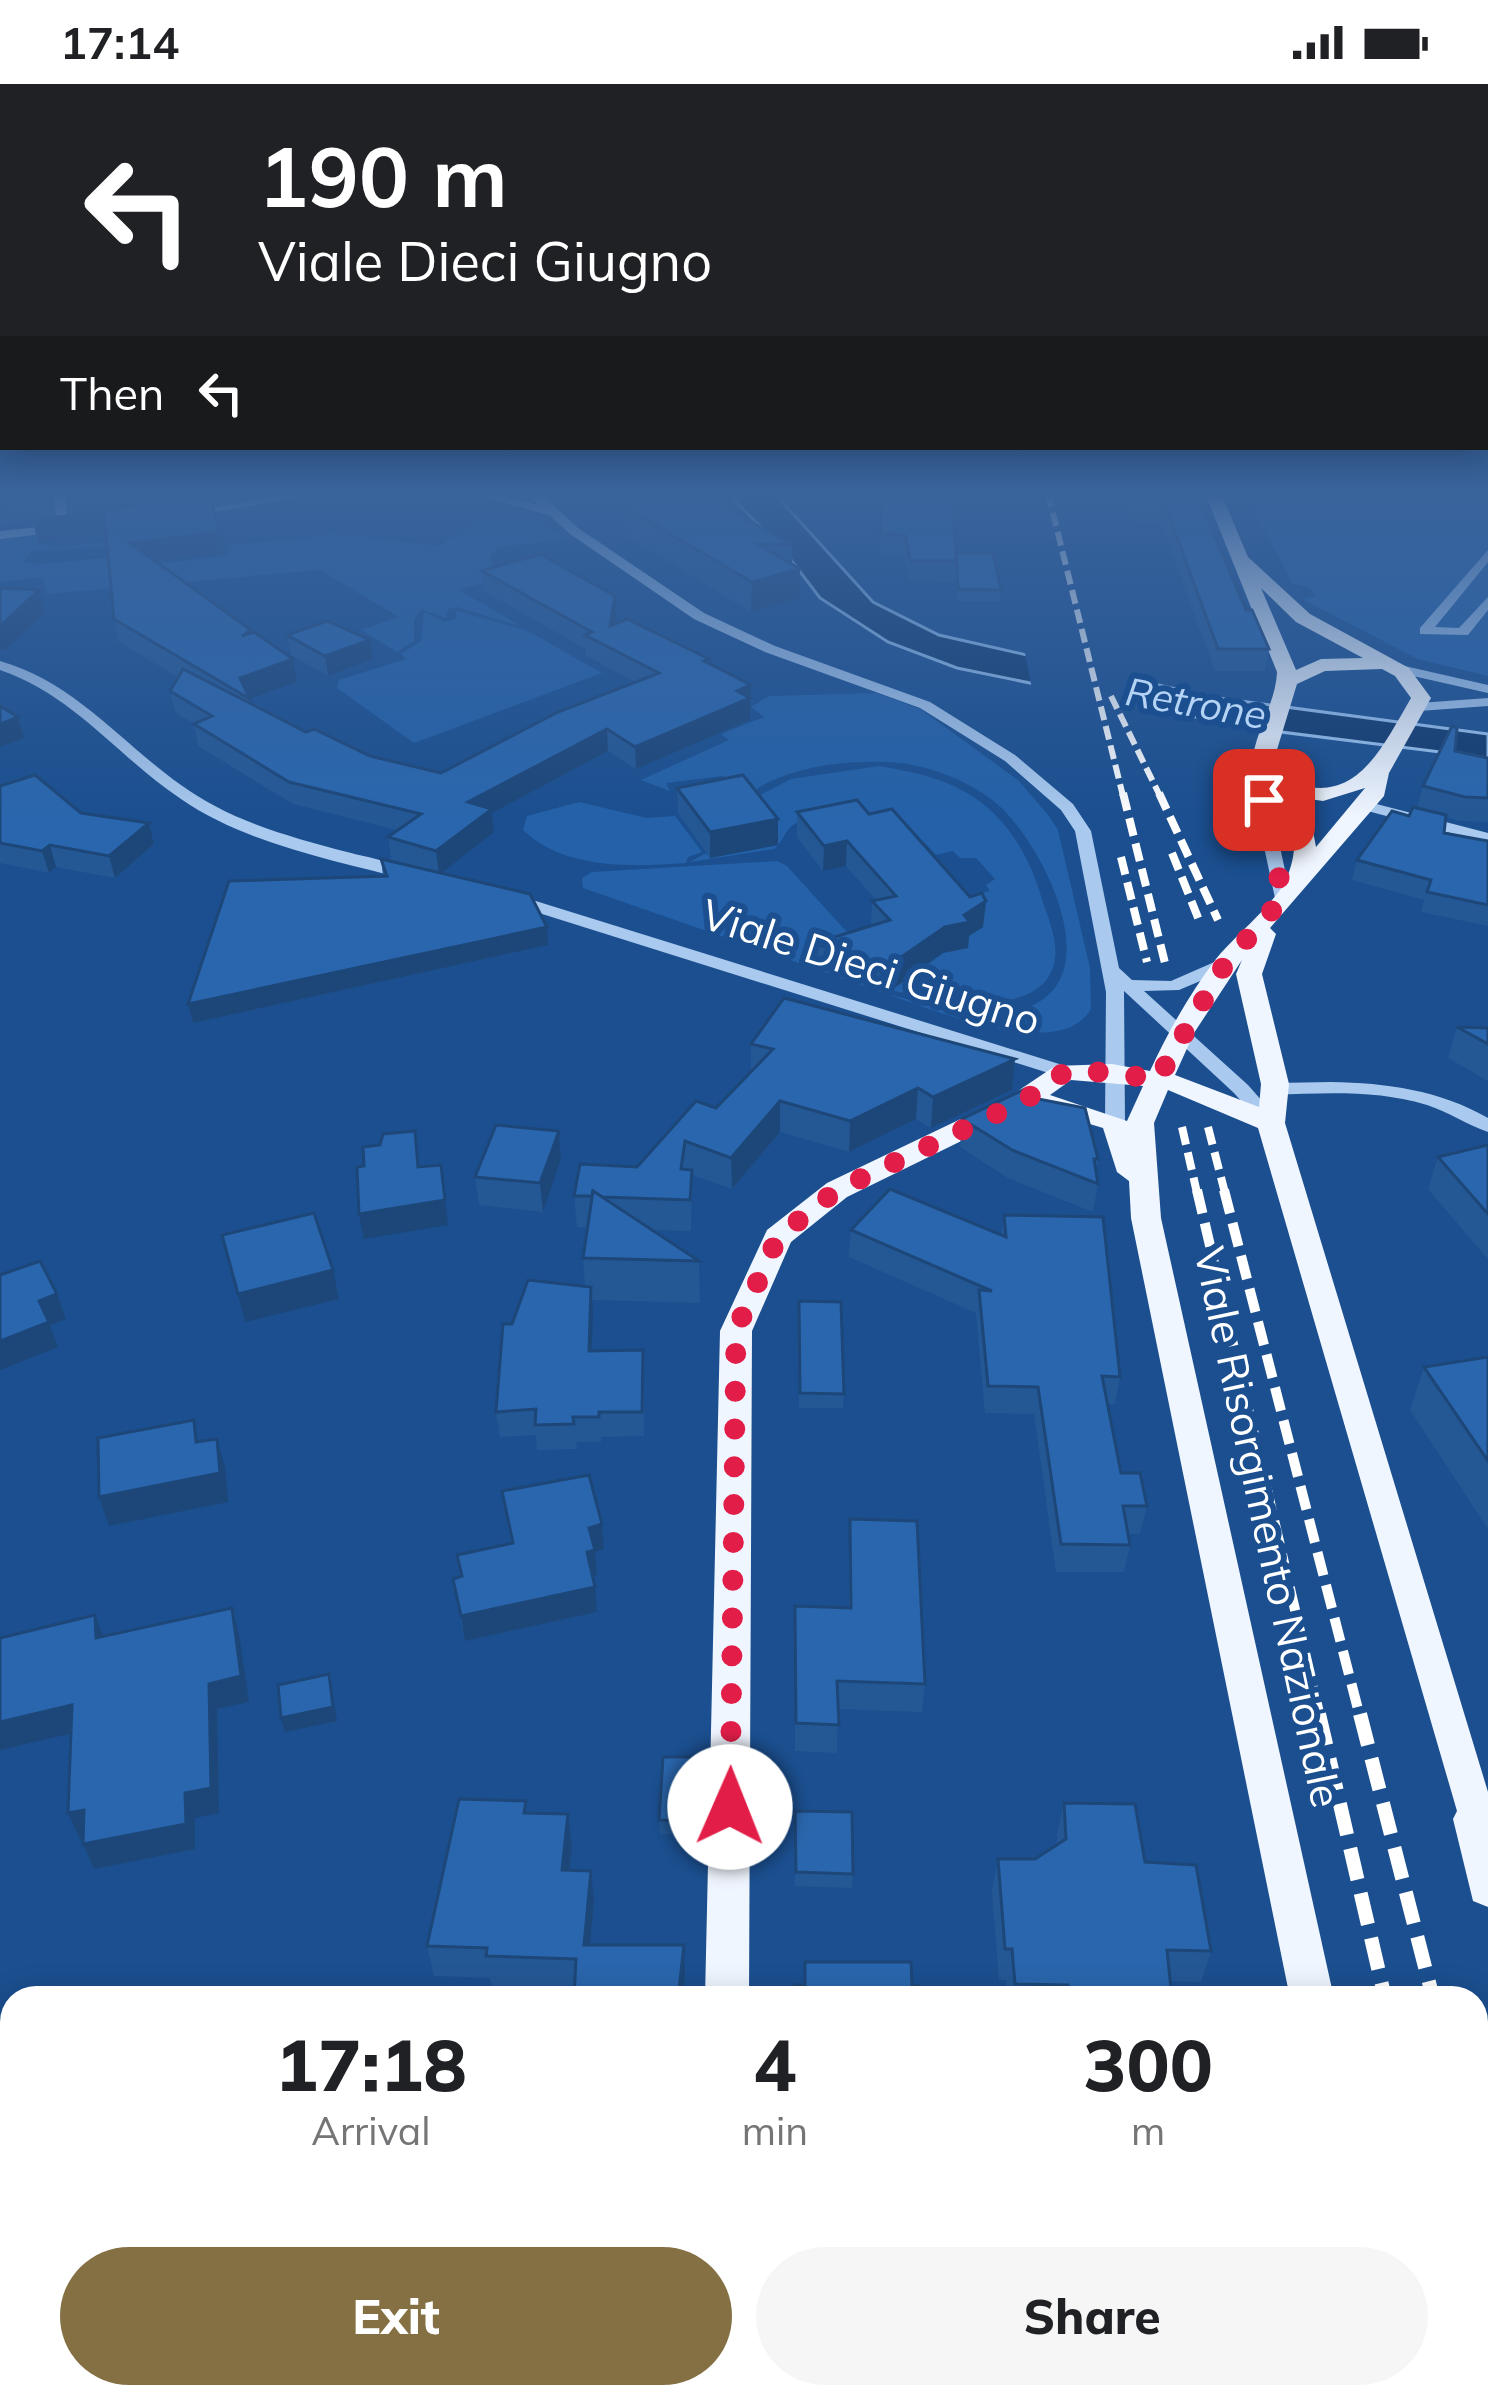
<!DOCTYPE html>
<html lang="en">
<head>
<meta charset="utf-8">
<style>
	:root { --surface:#fff; --page:#f6f6f6; --text:#202124; --muted:#757577; --accent:#847042 }
	body { margin:0; font-family:Mulish,sans-serif; background:var(--page); color:var(--text); height:100vh; display:flex; flex-direction:column; font-size:45px; white-space:nowrap }
	* { box-sizing:border-box; margin:0 }
	p { font-size:39px; color:var(--muted) }
	.icon { flex:none; width:66px; height:66px; fill:none; stroke:currentColor; stroke-width:2; stroke-linecap:round; stroke-linejoin:round }
	.map { position:relative; flex:1; overflow:hidden }
	.side { position:absolute; left:0px; top:1902px; width:1488px; height:423px; display:flex; flex-direction:column; background:var(--surface); border-radius:36px 36px 0 0; box-shadow:0 6px 30px #0003 }
	.side>* { flex:none }
	.top-card { position:absolute; left:0px; top:0px; width:1488px; height:366px; box-shadow:0 6px 30px #0003; background:#202124; color:#fff; overflow:hidden }
	.pin { position:absolute; display:grid; place-items:center; width:102px; height:102px; color:#fff; margin:-51px; border-radius:24px; box-shadow:0 6px 18px #0006 }
	.me { position:absolute; width:132px; margin:-66px; rotate:1deg; stroke-linejoin:round; filter:drop-shadow(0 0 9px #0008) }
	.turn { display:flex; align-items:center; gap:42px; height:252px; padding:0 60px; font-size:54px }
	.turn .icon { width:156px; height:156px; stroke-width:2.5 }
	.turn b { display:block; font-size:84px; line-height:102px }
	.then { display:flex; align-items:center; height:114px; padding:0 60px; background:#0003; gap:24px; font-size:45px }
	.eta { display:flex; justify-content:space-evenly; align-items:center; height:204px; text-align:center }
	.eta b { font-size:72px; font-weight:800; line-height:84px }
	.action { display:flex; gap:24px; margin-top:auto; padding:24px 60px }
	.action a { flex:1; height:138px; border-radius:72px; background:var(--accent); color:#fff; font-size:48px; font-weight:800; line-height:138px; text-align:center }
	.action a+a { background:var(--page); color:var(--text) }
	.status { display:flex; justify-content:space-between; align-items:center; height:84px; padding:0 60px; background:var(--surface); direction:ltr }
	.status svg { height:33px; fill:currentColor }
	.map>svg:first-child { display:block }
	.green { fill:#2461a8 }
	.water { fill:#123a6d; stroke:#9cc4f0; stroke-width:3 }
	.pier { fill:#1b4f8f }
	.lines { fill:none; stroke-linecap:round; stroke-linejoin:round }
	.minor { fill:#a9c9ee; fill-rule:evenodd }
	.major { fill:#f0f6ff; fill-rule:evenodd }
	.rail-far3 { stroke:#fff; stroke-width:6; stroke-dasharray:14 6; stroke-linecap:butt }
	.rail-far2 { stroke:#fff; stroke-width:8; stroke-dasharray:18 8; stroke-linecap:butt }
	.rail-far1 { stroke:#fff; stroke-width:10; stroke-dasharray:24 10; stroke-linecap:butt }
	.rail { stroke:#fff; stroke-width:14; stroke-dasharray:32 14; stroke-linecap:butt }
	.wall { fill:#245895 }
	.shaded-wall { fill:#1d4779 }
	.building { fill:#2a66ad; stroke:#1d4779; stroke-width:3 }
	.route { stroke:#e11d48; stroke-width:21; stroke-dasharray:0 37.8 }
	.labels { text-anchor:middle; stroke-width:12; stroke-linejoin:round; paint-order:stroke }
	.far-water-label { font-size:39px; font-style:italic; fill:#b5d3f5; stroke:#1b4f8f }
	.street-label { font-size:42px; fill:#fff; stroke:#1b4f8f }
</style>
</head>
<body>
<div class="status"><b>17:14</b><svg viewBox="0 0 49 12"><path d="M0 12V9h3v3zM5 12V6h3v6zM10 12V3h3v9zM15 12V0h3v12zM26 1h20v11H26zM47 4h2v5h-2z"/></svg></div>
<div class="map">
<svg width="1488" height="2324" viewBox="0 0 1488 2324">
	<rect width="100%" height="100%" fill="#1b4f8f"/>
	<g class="green">
		<path d="M1245,409h243v183l-70,-17 -116,-60 14,-3 -6,-8 -18,-5z"/>
		<path d="M509,433h22l37,21 -71,10 -7,9 8,21 -39,12 61,36 -63,-19 -9,2 -2,9 -25,-9 -7,11v21l-17,11 -36,-22 38,-13 -79,-47 -273,24 -4,-17 -43,5v-44l37,-4 2,9 17,4 67,-7 1,7 -92,4 -9,10 11,4 78,-8 37,8 80,-10 -2,-10 98,-9v-4l114,14 34,-24z"/>
		<path d="M457,527l71,20 74,42 -188,70 -77,-55 2,-8 67,-21 -5,-5 20,-13 3,-29 21,10 11,-3z"/>
		<path d="M876,609l44,16 98,71 31,36 9,14 32,138 1,41c-32,55 -160,-1 -205,-15 42,9 102,30 145,12 78,-33 10,-165 -35,-203 -29,-24 -73,-40 -110,-41 -38,-2 -83,4 -117,20 -12,5 -20,14 -31,20l-15,-26 -57,7 4,8 -29,-11 88,-40 -8,-6 43,-17 -13,-10 18,-11z"/>
		<path d="M879,682c34,6 67,12 96,32 33,22 55,60 66,98 6,19 17,43 14,63 -10,66 -125,39 -165,31l58,-89 42,-10 -4,-6 9,-6 -19,-21h-16l-7,-7 -17,4c-34,-41 -87,-57 -138,-33 -13,6 -14,19 -24,27l-84,13 16,-9 5,5 66,-13 -19,-49 33,-17z"/>
		<path d="M579,718l68,16 28,-2 27,36 -14,5 -2,6c-53,4 -122,7 -163,-33l4,-14z"/>
		<path d="M777,777l10,5 79,87 -36,21 -247,-86 -1,-10 10,-6z"/>
	</g>
	<path class="water" d="M727,409h47l99,109 66,33 272,62 277,37v24l-239,-30 -292,-60 -69,-26 -68,-44 -38,-50z"/>
	<path class="pier" d="M1024,564l127,29 13,39 -132,-27z"/>
	<g class="lines">
		<g class="minor">
			<path d="M54,409h12l1,38 -67,8v-8l57,-6z"/>
			<path d="M297,409h30l-142,24 -6,-4z"/>
			<path d="M471,409h20l48,12 -12,-12h13l38,35 126,85 71,33 155,56 85,53 58,49 18,27 28,137 13,12 39,1 48,-21h12v8l-52,22 -35,1 104,94 30,34 3,4 -3,4h-14l-30,-34 -110,-102 1,132 -10,6 -7,-2 -3,-4 1,-131 -31,-161 -14,-21 -56,-49 -85,-53 -155,-56 -71,-33 -124,-85 -21,-19z"/>
			<path d="M1488,466v12l-53,65 24,1 29,-31v13l-20,25 -48,-1v-6z"/>
			<path d="M0,577c88,25 136,104 215,145 41,22 87,34 132,46 22,6 52,10 70,23l-8,5c-75,-20 -163,-36 -228,-81 -63,-42 -107,-104 -181,-129z"/>
			<path d="M1396,580l92,21v8l-97,-22v-6z"/>
			<path d="M1488,614v8l-69,5 -7,-4 7,-4z"/>
			<path d="M1266,700l8,5 -2,21 19,88 -8,5 -8,-5 -19,-88 2,-21z"/>
			<path d="M1365,717l123,32v10l-128,-34v-6z"/>
			<path d="M510,809l562,175 2,4 -2,4h-14l-554,-174 -2,-4z"/>
			<path d="M1331,998c56,1 108,8 157,36v14c-21,-7 -39,-20 -61,-27 -49,-15 -102,-12 -152,-10l-10,-6 10,-6z"/>
			<path d="M0,2057l12,6v58l-12,-6z"/>
			<path d="M0,2196l12,2v34l-12,-2z"/>
			<path d="M192,2313h77l5,11h-77z"/>
			<path d="M338,2313h76l-5,11h-76z"/>
		</g>
		<g class="major">
			<path d="M1205,409h16l27,64 62,57 99,54 22,30 -42,75 -5,23 -114,132 6,6 -14,40 27,110 -4,39 203,669v115l-15,-6 -20,-82 4,-8 -199,-683 -90,-38 -14,33 7,95 173,780h-44l-159,-780 -2,-37 -12,-9 -14,-44 -63,-19 -3,-5 -190,93 -56,45 -39,89 -3,667h-44l15,-667 47,-101 60,-47 188,-90 40,-27 57,-2 38,7c18,-39 40,-78 66,-112 18,-23 64,-59 72,-84 23,-64 -27,-53 -35,-95 -7,-37 23,-72 24,-108zM1261,504l35,34 67,36 -42,1 -25,11zM1382,585l13,7 16,22c-33,57 -60,118 -137,76l2,-21 21,-69 28,-13zM1365,704l-49,59 -5,-26 -29,-26 41,6zM1242,876l-6,14 25,110 -2,23 -84,-32 19,-42zM1071,996l72,6 -16,35 -77,-26z"/>
			<path d="M1476,2143l12,1v48l-12,-1z"/>
			<path d="M660,2313h50l-3,11h-50z"/>
			<path d="M1367,2313h50l2,11h-50z"/>
		</g>
		<g class="rail-far3">
			<path d="M1048,409l75,303"/>
			<path d="M1111,612l49,100"/>
		</g>
		<g class="rail-far2">
			<path d="M1123,709l42,170"/>
			<path d="M1159,709l59,127"/>
			<path d="M1172,769l27,67"/>
			<path d="M1121,773l26,105"/>
			<path d="M1182,1043l15,66"/>
			<path d="M1208,1043l17,66"/>
		</g>
		<g class="rail-far1">
			<path d="M1197,1106l123,527"/>
			<path d="M1224,1106l136,527"/>
		</g>
		<g class="rail">
			<path d="M1319,1630l66,284"/>
			<path d="M1360,1630l73,284"/>
		</g>
	</g>
	<g class="wall">
		<path d="M0,409h50l2,25 207,-25 -48,6 12,54 -67,8 95,72 42,26 4,23 -47,17 1,5 55,28 64,24 71,17 195,-91 -50,-26v-7l-102,-58 -2,-20 134,45 -2,8 95,35v4l42,22 -1,35 -114,49 -28,-18 -116,62 2,19 -54,41 108,72 -355,78 -5,-19 195,-128 -2,-17 37,9 -27,-8 -3,-23 9,-7 -104,-26 -95,-58 -4,-22 -19,-12 -5,-21 8,-14 -59,-35 -5,-23 -8,-85 -68,8 -5,-21 -33,3z"/>
		<path d="M633,409h67l92,52v19l8,34 -49,14 -126,-77 -1,-28 18,-5z"/>
		<path d="M880,409l121,97 -1,11h-43l-1,-22v3l-47,-1 -5,-26h-24z"/>
		<path d="M1122,409h80l4,10 -2,8 42,99 23,39 -4,22h-50l-54,-148 -30,-1z"/>
		<path d="M287,551l86,24 -45,17 -37,-21z"/>
		<path d="M1455,667l33,7v64l-30,-1 -12,-4 -2,16 44,8v85l-67,-14 3,-12 -72,-20 5,-20 60,-52 6,-22z"/>
		<path d="M0,702l81,27 68,10 5,21 -39,34 -59,-11 -7,6 -49,-10z"/>
		<path d="M677,704l101,31v26l-68,13 -32,-45z"/>
		<path d="M797,728l72,2 101,83 16,4 -3,26 -14,9 -1,12 -25,5 -57,41 -72,-25 1,-26 56,-17 1,-25 4,-1 -30,-34 -23,5 -26,-34z"/>
		<path d="M1457,943l31,1v53l-40,-23z"/>
		<path d="M751,960l261,46 -81,38 -15,-9 -67,33 -69,-20 -48,57 -40,-14 -1,56 -39,-1 47,31 1,42 -108,-3v51l52,23v62l-43,1v5h-25l1,7 -40,1 -1,-15 -36,2 -4,-25 16,-88 73,-38 -2,-28 5,-30 -11,-1 -3,-31 63,-29 79,-59 35,-37z"/>
		<path d="M1028,1013l70,62 -2,13 2,12 -5,28 -85,-34 -48,-31 2,-28z"/>
		<path d="M559,1047l2,28 -18,53 -64,-7 -4,-28z"/>
		<path d="M1488,1061v114l-60,-70 10,-32z"/>
		<path d="M1004,1131l116,162 -5,27h-8l14,69 26,33 -7,28h-12l2,11 -6,27h-68l-22,-158 -49,-1 -9,-100 -127,-56 2,-27 150,5z"/>
		<path d="M799,1217l45,93 -1,14h-44z"/>
		<path d="M1488,1273v172l-78,-119 14,-43z"/>
		<path d="M502,1407l100,33 2,25 -9,3 2,23 -4,1 4,36 -132,29 -12,-62 7,-2 -3,-22 54,-11z"/>
		<path d="M850,1435l75,165 -3,28 -84,-3 -1,44 -42,-2v-145l54,2z"/>
		<path d="M696,1688l-4,63 -32,-1 -1,-14z"/>
		<path d="M1064,1719l81,59 66,89 -10,31 -31,-1 2,17h-164l-2,-18h-7l-7,-89 6,-32h37l22,-15v-9z"/>
		<path d="M795,1727l58,63 -1,14 -57,-2z"/>
		<path d="M528,1729l40,1 4,32 -3,24 25,32 -4,43 95,31 -110,13 -83,-3 -2,-8 -56,-2 -7,-30z"/>
		<path d="M1152,2313h158l2,11h-159z"/>
	</g>
	<g class="shaded-wall">
		<path d="M47,409h3l2,26 21,-3 -5,-18 40,-5h151l-155,20 5,20 -71,9 -5,-21 19,-2z"/>
		<path d="M219,448l4,21 -89,11 -4,-21z"/>
		<path d="M800,485v29l-49,14 1,-30z"/>
		<path d="M39,506l6,23 -38,36 -7,1v-24z"/>
		<path d="M615,512l1,20 -5,30 -1,-20z"/>
		<path d="M370,556l3,19 -45,17 -3,-20z"/>
		<path d="M293,575l4,23 -47,17 -10,-21z"/>
		<path d="M751,601l-1,35 -114,49 -1,-22z"/>
		<path d="M18,633l6,21 -24,9v-23z"/>
		<path d="M607,645l1,22 -116,62 2,19 -55,43 -3,-24 32,-49z"/>
		<path d="M778,735v26l-68,13v-26z"/>
		<path d="M149,739l5,21 -39,34 -6,-22z"/>
		<path d="M847,757l-1,25 -23,5 1,-25z"/>
		<path d="M50,761l6,22 -7,6 -7,-22z"/>
		<path d="M986,817l-3,26 -14,9 -1,12 -25,5 -57,41 1,-27z"/>
		<path d="M547,843l1,18 -355,78 -5,-19z"/>
		<path d="M1015,975l-3,31 -81,38 2,-31z"/>
		<path d="M918,1004l-2,31 -67,33 1,-31z"/>
		<path d="M780,1017v31l-48,57 -1,-31z"/>
		<path d="M559,1047l2,28 -18,53 -3,-29z"/>
		<path d="M441,1081l7,60 -84,14 -5,-25z"/>
		<path d="M333,1186l6,29 -94,23 -7,-28z"/>
		<path d="M591,1203l2,24 -2,65 -2,-25z"/>
		<path d="M57,1210l9,25 -16,6 8,22 -58,23v-29l39,-40z"/>
		<path d="M217,1355l8,28 3,35 -119,24 -10,-29z"/>
		<path d="M602,1440l2,25 -9,3 2,23 -8,2 -2,-25 2,-24z"/>
		<path d="M595,1503l2,25 -132,29 -4,-25z"/>
		<path d="M232,1524l7,26 10,68 -32,7 2,104 -24,5v31l-101,20 -11,-25 102,-51 24,-109z"/>
		<path d="M95,1531l10,26 -9,-3z"/>
		<path d="M329,1590l8,47 -52,11 -4,-14z"/>
		<path d="M72,1621l10,26 -82,19v-28z"/>
		<path d="M84,1726l11,25 -15,4 -12,-26z"/>
		<path d="M568,1730l4,32 -6,55 -4,-31z"/>
		<path d="M591,1787l3,31 -7,74 -3,-31z"/>
		<path d="M684,1861l1,31 -2,22h-5z"/>
		<path d="M0,2306l13,16 -1,2h-12z"/>
	</g>
	<g class="building">
		<path d="M0,409h47v8l-47,3z"/>
		<path d="M68,409h40l-40,5z"/>
		<path d="M659,409h41l92,52 -34,-1 42,25 -48,13 -128,-75 39,-10z"/>
		<path d="M881,409h70l6,68h-47l-5,-26 -24,-1z"/>
		<path d="M1131,409h71l4,10h-5l45,107h6l17,39h-51l-54,-147h-30z"/>
		<path d="M210,410l9,38 -89,11 121,87 -9,6 12,-4 39,27 -53,19 10,21 -136,-80 -10,-106 -71,8z"/>
		<path d="M956,469h37l8,37 -43,-1z"/>
		<path d="M540,470l75,42 -5,30 17,-7 82,40 -5,2 47,24 -14,6 13,7 -115,49 -28,-18 -139,73 24,7 -56,42 -48,-14 33,-23 -132,-32 -95,-58 18,-8 -42,-25 13,-22 123,63 8,-3 56,27 71,17 117,-61 101,-39 -74,-38 7,-3 -110,-61z"/>
		<path d="M0,504l39,2 -39,36z"/>
		<path d="M327,537l43,19 -45,16 -38,-21z"/>
		<path d="M0,622l18,11 -18,7z"/>
		<path d="M1452,642l5,2 -2,23 33,7v40l-23,-1 -42,-11z"/>
		<path d="M35,691l46,38 68,10 -40,33 -59,-11 -8,6 -42,-8v-57z"/>
		<path d="M743,691l35,44 -68,13 -33,-44z"/>
		<path d="M857,716l12,14 23,-5 78,88 12,-4 4,8 -22,14 6,7 -25,5 -58,40 -72,-24 75,-23 -18,-19 24,-5 -49,-55 -23,5 -27,-34z"/>
		<path d="M1413,723l33,8 -2,18 44,8v64l-61,-13 4,-12 -74,-20 35,-49 17,5z"/>
		<path d="M381,775l149,35 17,33 -359,77 41,-123 158,-5z"/>
		<path d="M784,914l231,61 -82,38 -15,-9 -68,33 -70,-20 -49,57 -46,-17 -4,28 11,1 -2,30 -88,-3 -9,-6 -1,5h-18l6,-32 57,3 59,-66 20,7 57,-59 -22,-5z"/>
		<path d="M1457,943l31,1v16z"/>
		<path d="M1025,1005l3,8 57,11 13,51h-4l4,25 -86,-34 -50,-31z"/>
		<path d="M496,1041l63,6 -19,52 -65,-6z"/>
		<path d="M415,1047l3,36 23,-2 4,35 -86,14 -2,-47 7,-1 -1,-19 17,-2 3,-11z"/>
		<path d="M1488,1061v69l-50,-57z"/>
		<path d="M890,1105l116,48 -2,-22 99,2 17,160 -18,-1 19,97h19l7,33h-24l7,39 -69,-1 -23,-157 -50,-1 -9,-96 13,1 -141,-61z"/>
		<path d="M593,1107l106,70 -116,-3z"/>
		<path d="M314,1129l19,57 -95,24 -16,-59z"/>
		<path d="M40,1177l17,33 -18,7 10,21 -49,19v-66z"/>
		<path d="M528,1196l63,7 -2,64 54,-1 -1,62h-43v5h-26l1,7 -39,1 1,-16 -40,3 7,-88h9z"/>
		<path d="M799,1217l42,1 3,92 -44,-1z"/>
		<path d="M1488,1273v104l-64,-94z"/>
		<path d="M194,1336l2,22 21,-3 3,34 -121,24 -1,-59z"/>
		<path d="M589,1391l13,49 -13,4 6,22 -8,2 8,35 -134,29 -8,-37 9,-3 -5,-21 56,-12 -11,-52z"/>
		<path d="M850,1435l67,2 8,163 -88,-3 2,44 -43,-2 -1,-117 56,2z"/>
		<path d="M232,1524l9,68 -32,8 2,104 -26,5 1,31 -103,20 1,-34 -16,3 4,-108 -72,17v-84l95,-23 1,23z"/>
		<path d="M329,1590l4,33 -52,11 -3,-33z"/>
		<path d="M663,1673h32l-3,64 -33,-1z"/>
		<path d="M459,1715l67,2 -2,12 44,1 -6,56 29,1 -7,74h100l-6,53h-104l2,-39 -90,-3 1,-8 -60,-2z"/>
		<path d="M1064,1719l71,1 10,58 51,3 15,86 -44,-1 5,48h-103l-1,-13 -53,-1 -3,-35h-7l-7,-90h37l31,-20z"/>
		<path d="M795,1727l57,1 1,62 -57,-2z"/>
		<path d="M805,1878h106l1,24h6v12h-123v-13h10z"/>
		<path d="M827,2313h184l7,11h-191z"/>
		<path d="M1164,2313h146l2,11h-147z"/>
	</g>
	<linearGradient id="sky" x2="0" y2="1"><stop stop-color="#0f2b4f"/><stop offset="0.56" stop-color="#39639b"/><stop offset="1" stop-color="#39639b" stop-opacity="0"/></linearGradient>
	<rect width="1488" height="734" fill="url(#sky)"/>
	<g class="lines">
		<path class="route" d="M730,1723l6,-477 42,-93 59,-47 188,-90 40,-28h47l45,8 68,-116 58,-66 -19,-98"/>
	</g>
	<g class="labels">
		<g class="far-water-label">
			<text transform="translate(1196 619) rotate(10)" y="14">Retrone</text>
		</g>
		<g class="street-label">
			<text transform="translate(871 883) rotate(18)" y="15">Viale Dieci Giugno</text>
			<text transform="translate(1268 1443) rotate(78)" y="15">Viale Risorgimento Nazionale</text>
		</g>
	</g>
</svg>
<div class="pin" style="left:1264px;top:716px;background:#d93025"><svg class="icon" aria-label="arrive" viewBox="0 0 24 24"><path d="M6 21V4h12l-3 4 3 4H6"/></svg></div>
<svg class="me" style="left:730px;top:1723px" viewBox="-20 -20 40 40"><circle r="19" fill="#fff"/><path d="M0-13L10 11 0 6-10 11z" fill="#e11d48"/></svg>
<div class="top-card">
<div class="turn"><svg class="icon" aria-label="left" viewBox="0 0 24 24"><path d="M17 20v-9H6M10 6l-5 5 5 5"/></svg><div><b>190 m</b>Viale Dieci Giugno</div></div>
<div class="then">Then<svg class="icon" aria-label="left" viewBox="0 0 24 24"><path d="M17 20v-9H6M10 6l-5 5 5 5"/></svg></div>
</div>
<section class="side">
<div class="eta">
<div><b>17:18</b><p>Arrival</p></div>
<div><b>4</b><p>min</p></div>
<div><b>300</b><p>m</p></div>
</div>
<div class="action"><a>Exit</a><a>Share</a></div>
</section>
</div>
</body>
</html>
